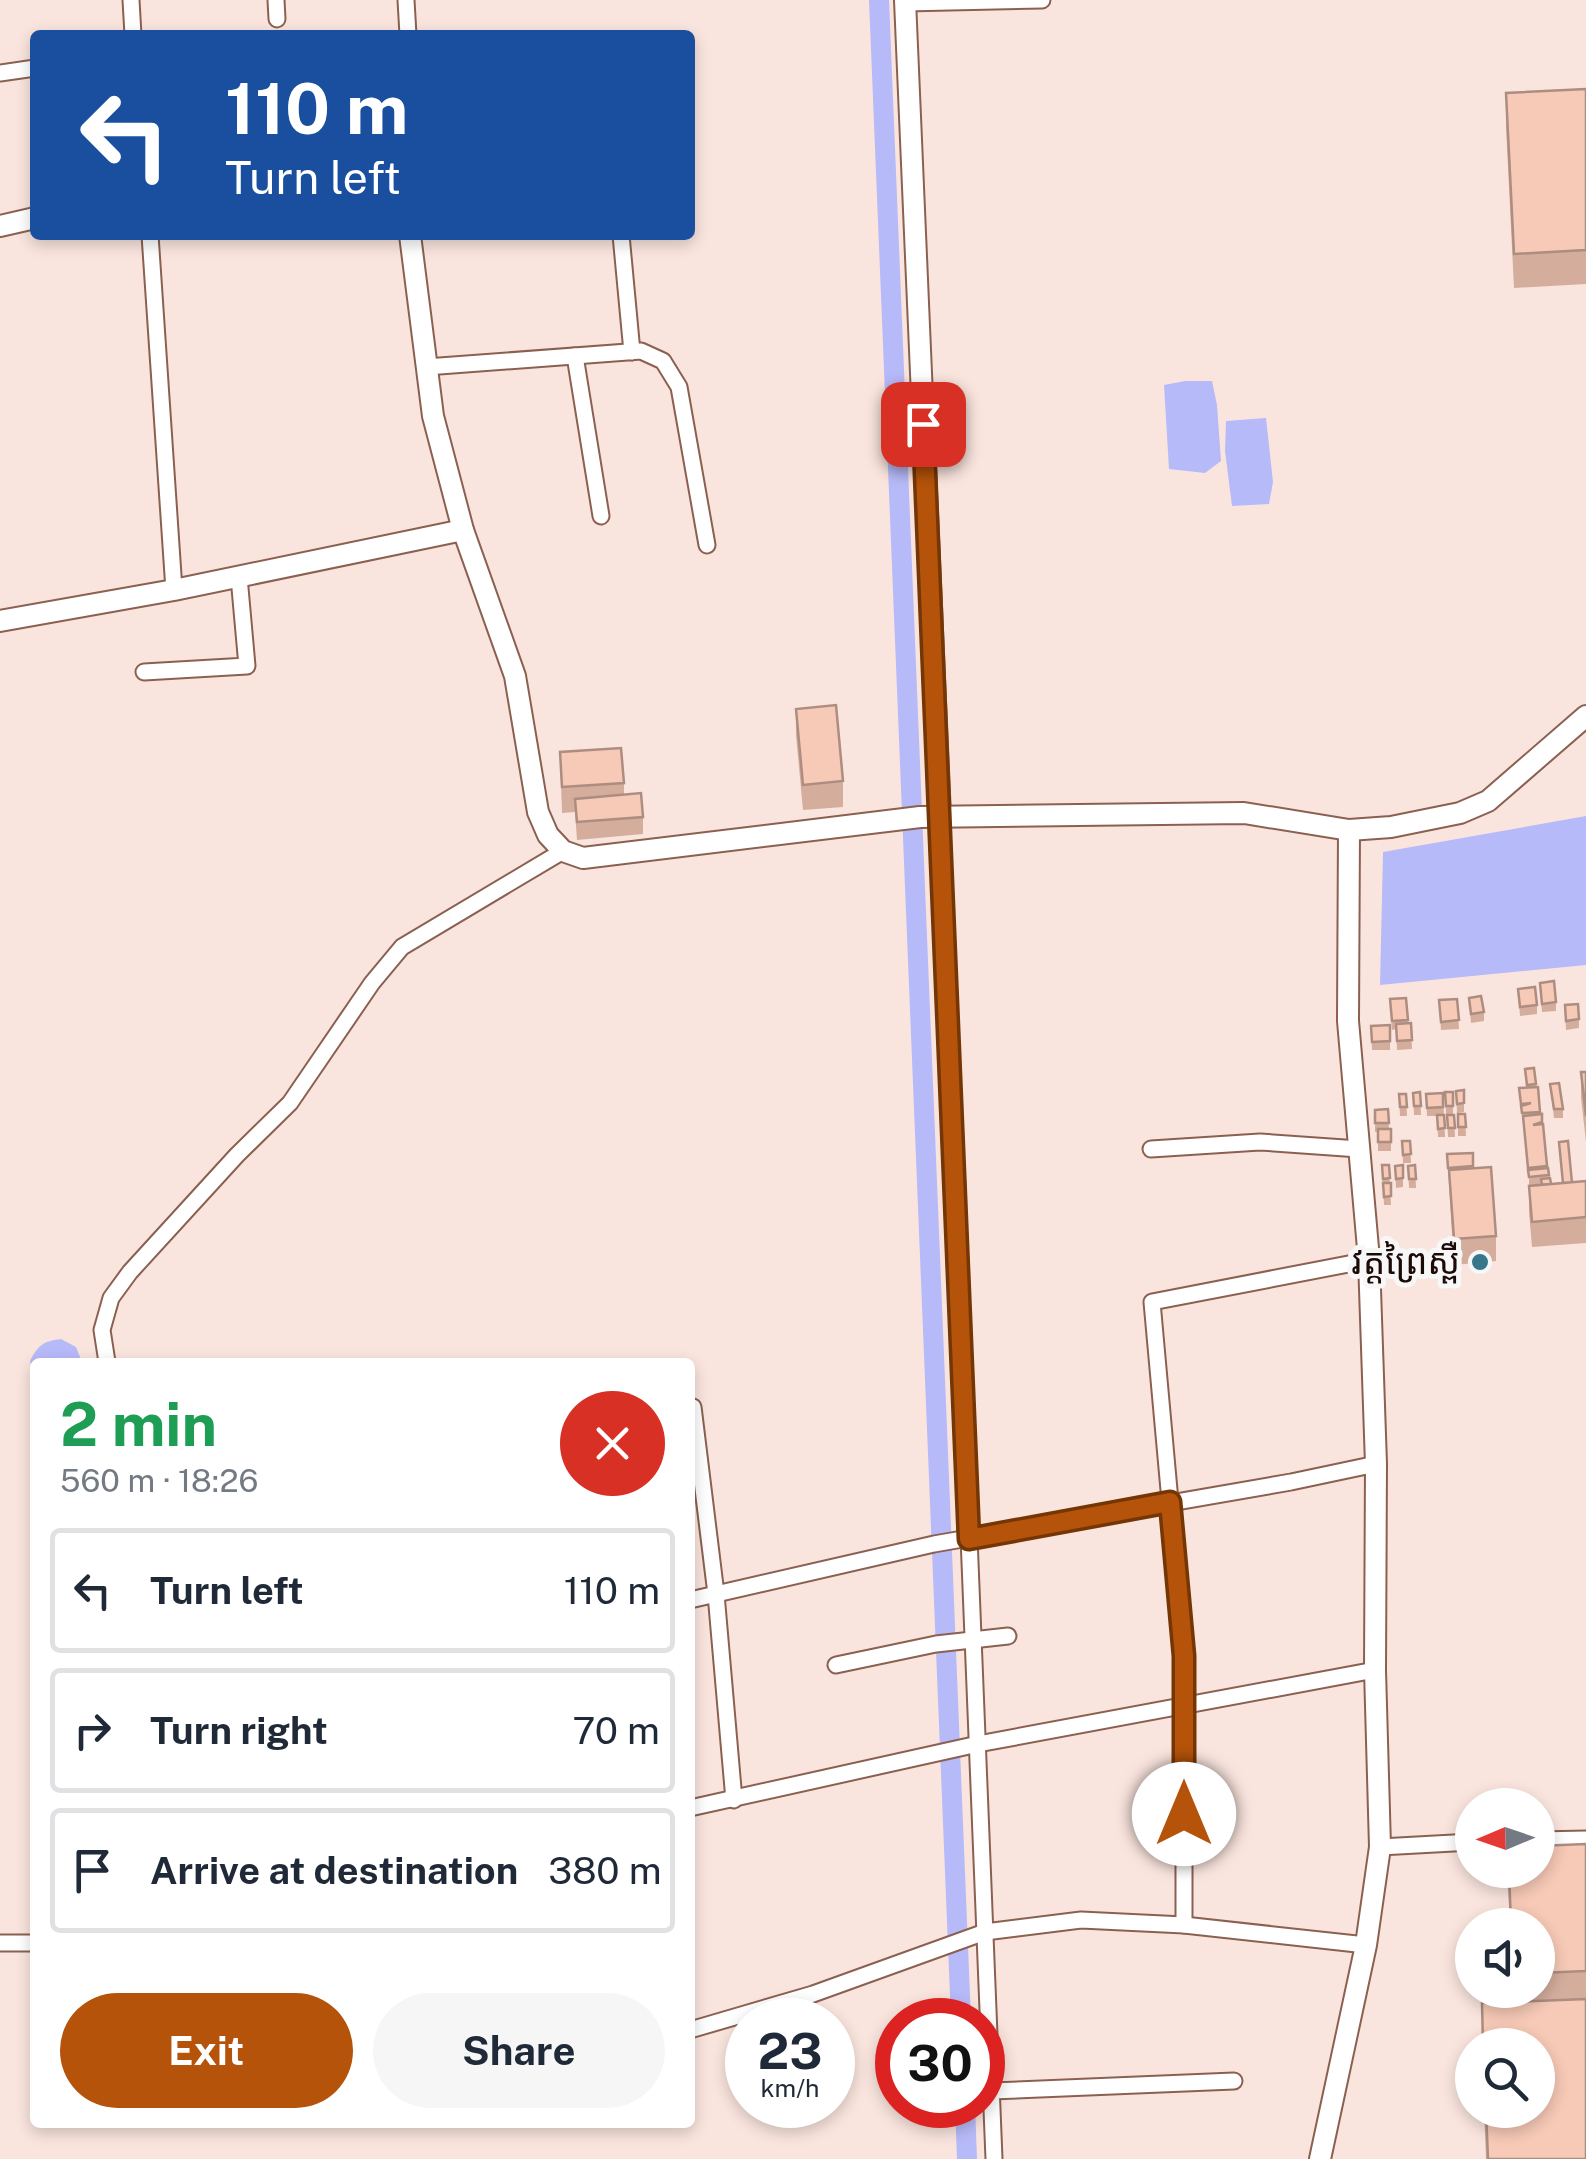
<!DOCTYPE html>
<html lang="en">
<head>
<meta charset="utf-8">
<style>
	:root { --surface:#fff; --page:#f6f6f7; --text:#1f2937; --muted:#747a83; --line:#e0e1e3; --accent:#b45309 }
	body { margin:0; font-family:"Public Sans","Noto Sans Khmer",sans-serif; background:var(--page); color:var(--text); height:100vh; display:flex; flex-direction:column; font-size:38px; white-space:nowrap }
	* { box-sizing:border-box; margin:0 }
	p { font-size:32px; color:var(--muted) }
	.icon { flex:none; width:55px; height:55px; fill:none; stroke:currentColor; stroke-width:2; stroke-linecap:round; stroke-linejoin:round }
	.map { position:relative; flex:1; overflow:hidden }
	.sheet { position:absolute; left:30px; top:1358px; width:665px; height:770px; display:flex; flex-direction:column; background:var(--surface); border-radius:10px; box-shadow:0 5px 15px #0003 }
	.sheet>* { flex:none }
	.banner { position:absolute; left:30px; top:30px; width:665px; height:210px; border-radius:10px; box-shadow:0 5px 15px #0003; background:#1a4fa0; color:#fff; overflow:hidden }
	.needle { width:65px; rotate:268deg }
	.fabs { position:absolute; left:1455px; top:1788px; display:grid; gap:20px }
	.fabs a { display:grid; place-items:center; width:100px; height:100px; border-radius:50%; background:var(--surface); box-shadow:0 5px 15px #0003; font-size:50px }
	.speed { position:absolute; left:725px; top:1998px; display:flex; gap:20px; font-size:50px; font-weight:700; text-align:center }
	.speed>* { display:grid; place-content:center; width:130px; height:130px; border-radius:50%; background:var(--surface); box-shadow:0 5px 15px #0003; line-height:1 }
	.speed small { font-size:25px; font-weight:400 }
	.speed .limit { border:15px solid #d22; background:#fff; color:#111 }
	.pin { position:absolute; display:grid; place-items:center; width:85px; height:85px; color:#fff; margin:-42px; border-radius:20px; box-shadow:0 5px 15px #0006 }
	.me { position:absolute; width:110px; margin:-55px; rotate:0deg; stroke-linejoin:round; filter:drop-shadow(0 0 8px #0008) }
	.turn { display:flex; align-items:center; gap:35px; height:210px; padding:0 30px; font-size:45px }
	.turn .icon { width:130px; height:130px; stroke-width:2.5 }
	.turn b { display:block; font-size:70px; line-height:85px }
	.round { display:grid; place-items:center; flex:none; width:105px; height:105px; border-radius:52px; background:var(--page) }
	.head { display:flex; align-items:center; justify-content:space-between; height:170px; padding:0 30px }
	h1 { font-size:60px; font-weight:700; line-height:75px; color:#1e9e55 }
	.primary-button { display:flex; gap:20px; margin-top:auto; padding:20px 30px }
	.primary-button a { flex:1; height:115px; border-radius:60px; background:var(--accent); color:#fff; font-size:40px; font-weight:700; line-height:115px; text-align:center }
	.primary-button a+a { background:var(--page); color:var(--text) }
	ul { padding:0; list-style:none }
	li { display:flex; align-items:center; gap:30px; height:125px; margin:0 20px 15px; padding:0 10px; border:5px solid var(--line); border-radius:10px }
	li div { flex:1 }
	li b { display:block; font-size:38px }
	li em { font-style:normal }
	.map>svg:first-child { display:block }
	.water { fill:#b7baf8 }
	.lines { fill:none; stroke-linecap:round; stroke-linejoin:round }
	.canal { stroke:#b7baf8; stroke-width:20 }
	.minor-casing { stroke:#8b6050; stroke-width:19 }
	.tertiary-casing { stroke:#8b6050; stroke-width:24 }
	.minor { stroke:#fff; stroke-width:15 }
	.tertiary { stroke:#fff; stroke-width:20 }
	.wall { fill:#d4ad9d }
	.building { fill:#f7c9b7; stroke:#ad8d80; stroke-width:2.5 }
	.route-casing { stroke:#753606; stroke-width:25 }
	.route { stroke:#b45309; stroke-width:18 }
	.poi-dot { fill:#37768b; stroke:#f7f7f7; stroke-width:4 }
	.labels { text-anchor:middle; stroke-width:10; stroke-linejoin:round; paint-order:stroke }
	.poi-label { font-size:35px; fill:#1b0a05; stroke:#f7f7f7; text-anchor:end }
</style>
</head>
<body>
<div class="map">
<svg width="1586" height="2159" viewBox="0 0 1586 2159">
	<rect width="100%" height="100%" fill="#fae5de"/>
	<g class="water">
		<path d="M1185,381h27l5,24 4,56 -16,12 -36,-4 -5,-84z"/>
		<path d="M1266,418l7,64 -4,22 -37,2 -7,-55 1,-30z"/>
		<path d="M1586,816v149l-206,20 3,-133z"/>
		<path d="M61,1339l15,8 6,15h-47v16l-5,-17c8,-16 14,-20 31,-22z"/>
	</g>
	<g class="lines">
		<g class="canal">
			<path d="M879,0l82,2020"/>
			<path d="M965,2105l2,54"/>
		</g>
		<defs>
			<g id="minor">
				<path d="M131,0l2,35"/>
				<path d="M276,0l1,19"/>
				<path d="M406,0l2,35"/>
				<path d="M905,3l137,-3"/>
				<path d="M0,73l35,-5"/>
				<path d="M150,235l24,355"/>
				<path d="M621,235l11,117"/>
				<path d="M575,356l26,160"/>
				<path d="M426,367l215,-16 22,10 16,26 28,158"/>
				<path d="M144,672l103,-6 -8,-89"/>
				<path d="M940,816l54,1343"/>
				<path d="M1151,1149l109,-7 99,7"/>
				<path d="M107,1362l-5,-32 9,-32 19,-26 107,-117 53,-52 82,-120 30,-36 161,-96"/>
				<path d="M693,1407l23,187 18,206"/>
				<path d="M690,1600l244,-56 357,-62 85,-18"/>
				<path d="M836,1665l100,-21 72,-8"/>
				<path d="M690,1808l288,-64 397,-74"/>
				<path d="M1538,1840l48,-1"/>
				<path d="M1380,1847l92,-5"/>
				<path d="M1184,1925v-269l-32,-354 217,-42"/>
				<path d="M0,1943h35"/>
				<path d="M690,2030l123,-36 172,-62 96,-12 103,5 182,20"/>
				<path d="M991,2091l243,-10"/>
			</g>
			<g id="tertiary">
				<path d="M905,0l35,816"/>
				<path d="M0,226l35,-8"/>
				<path d="M410,235l23,181 30,114 52,146 23,136 10,23 15,16 20,7 337,-41 324,-4 105,17 42,-3 69,-14 28,-12 98,-85"/>
				<path d="M0,621l174,-31 289,-60"/>
				<path d="M1320,2159l46,-214 14,-98 -5,-177 1,-206 -7,-204 -21,-239 1,-191"/>
			</g>
		</defs>
		<use href="#minor" class="minor-casing"/>
		<use href="#tertiary" class="tertiary-casing"/>
		<use href="#minor" class="minor"/>
		<use href="#tertiary" class="tertiary"/>
	</g>
	<g class="wall">
		<path d="M1586,89v195l-72,4 -8,-161v-34z"/>
		<path d="M796,709l47,72v26l-40,3 -7,-75z"/>
		<path d="M560,752l64,31v11l19,23v17l-66,6 -2,-28 -13,1z"/>
		<path d="M1540,983l16,19v9l-14,1z"/>
		<path d="M1518,989l19,16v9l-17,2z"/>
		<path d="M1406,998l2,26 3,-1 1,26 -15,1 -1,-21 -4,1 -2,-31z"/>
		<path d="M1469,998l15,14v9l-13,2z"/>
		<path d="M1457,999l2,30 -18,1 -2,-30z"/>
		<path d="M1565,1005l14,14v9l-13,2z"/>
		<path d="M1390,1025v25h-18l-1,-24z"/>
		<path d="M1534,1068l17,116 12,-1 -4,-41 13,41 14,-2v62l-54,4 -3,-35v-36l-10,-88 7,-1 -1,-18z"/>
		<path d="M1581,1072h5v70l-5,-44z"/>
		<path d="M1550,1084l13,25v9h-9z"/>
		<path d="M1464,1090v22l-7,1 -1,-22z"/>
		<path d="M1420,1092l1,23h-7l-1,-22z"/>
		<path d="M1445,1092h8v22l-7,1z"/>
		<path d="M1443,1093l2,44h-7l-1,-21h-10l-1,-22z"/>
		<path d="M1399,1094h7l1,22h-7z"/>
		<path d="M1388,1109l1,20h2v22h-13v-19h-3v-22z"/>
		<path d="M1458,1114h7l1,22h-8z"/>
		<path d="M1447,1115h7l1,22h-7z"/>
		<path d="M1402,1141h8l1,22h-8z"/>
		<path d="M1473,1153v16l23,67v25l-42,4 -7,-111z"/>
		<path d="M1382,1165h7l2,40h-7z"/>
		<path d="M1403,1165v22l-7,1 -1,-22z"/>
		<path d="M1415,1165l1,23h-7l-1,-22z"/>
		<path d="M1586,1844v315h-100l-2,-49h54v-65h-56v-42l31,-2v-11h25v-65h-28l-3,-55h31z"/>
	</g>
	<g class="building">
		<path d="M1586,89v161l-72,4 -8,-161z"/>
		<path d="M836,705l7,76 -40,4 -7,-76z"/>
		<path d="M621,748l3,35 -62,4 -2,-35z"/>
		<path d="M641,793l2,24 -66,5 -2,-23z"/>
		<path d="M1554,981l2,21 -14,2 -2,-21z"/>
		<path d="M1535,987l2,18 -17,2 -2,-18z"/>
		<path d="M1481,996l3,16 -13,2 -2,-16z"/>
		<path d="M1406,998l2,22 -16,1 -2,-22z"/>
		<path d="M1457,999l2,21 -18,2 -2,-22z"/>
		<path d="M1578,1004l1,15 -13,2 -1,-16z"/>
		<path d="M1411,1023l1,17 -15,1 -1,-17z"/>
		<path d="M1390,1025v16l-18,1 -1,-16z"/>
		<path d="M1534,1068l2,16 -9,1 -2,-16z"/>
		<path d="M1581,1072h5v44z"/>
		<path d="M1559,1083l4,26h-9l-4,-25z"/>
		<path d="M1538,1087l2,25 -18,1 -1,-7 10,-3 -10,1 -2,-16z"/>
		<path d="M1464,1090v13l-7,1 -1,-13z"/>
		<path d="M1420,1092l1,14h-7l-1,-13z"/>
		<path d="M1445,1092h8v14h-7z"/>
		<path d="M1443,1093v14l-16,1 -1,-14z"/>
		<path d="M1399,1094h7l1,13h-7z"/>
		<path d="M1388,1109l1,14h-14v-13z"/>
		<path d="M1458,1114h7l1,13h-8z"/>
		<path d="M1542,1114v8l-9,3 10,-1 4,42 -19,2 -5,-52z"/>
		<path d="M1437,1115h7l1,13 -7,1z"/>
		<path d="M1447,1115h7l1,13h-7z"/>
		<rect x="1378" y="1129" width="13" height="13"/>
		<path d="M1402,1141h8l1,13 -8,1z"/>
		<path d="M1568,1141l4,42h-9l-4,-41z"/>
		<path d="M1473,1153v13l-25,2 -1,-14z"/>
		<path d="M1382,1165h7l1,13 -7,1z"/>
		<path d="M1403,1165v13l-7,1 -1,-13z"/>
		<path d="M1415,1165l1,14h-7l-1,-13z"/>
		<path d="M1491,1167l5,69 -42,3 -5,-69z"/>
		<path d="M1548,1168l1,7 -20,2 -1,-7z"/>
		<path d="M1550,1178l1,6 -9,1 -1,-6z"/>
		<path d="M1586,1181v36l-54,5 -3,-36z"/>
		<path d="M1383,1183h8v13l-7,1z"/>
		<path d="M1586,1844v127l-48,2v-48h-27l-2,-55h29v-24z"/>
		<path d="M1586,1999v160h-98l-2,-49h52v-65h-55l-1,-42z"/>
	</g>
	<g class="lines">
		<defs>
			<path id="route" d="M923,424l46,1115 201,-37 14,154v158"/>
		</defs>
		<use href="#route" class="route-casing"/>
		<use href="#route" class="route"/>
	</g>
	<circle class="poi-dot" cx="1480" cy="1262" r="10"/>
	<g class="labels">
		<g class="poi-label">
			<text x="1460" y="1274">វត្តព្រៃស្ពឺ</text>
		</g>
	</g>
</svg>
<div class="fabs">
<a><svg class="needle" viewBox="-14 -14 28 28"><path d="M0-13l5 13h-10z" fill="#e53935"/><path d="M0 13l5-13h-10z" fill="#747a83"/></svg></a>
<a><svg class="icon" aria-label="sound" viewBox="0 0 24 24"><path d="M4 9h4l5-4v14l-5-4H4zM17 9q2 3 0 6"/></svg></a>
<a><svg class="icon" aria-label="search" viewBox="0 0 24 24"><circle cx="10" cy="10" r="6"/><path d="M15 15l6 6"/></svg></a>
</div>
<div class="speed"><div>23<small>km/h</small></div><div class="limit">30</div></div>
<div class="pin" style="left:923px;top:424px;background:#d93025"><svg class="icon" aria-label="arrive" viewBox="0 0 24 24"><path d="M6 21V4h12l-3 4 3 4H6"/></svg></div>
<svg class="me" style="left:1184px;top:1814px" viewBox="-20 -20 40 40"><circle r="19" fill="#fff"/><path d="M0-13L10 11 0 6-10 11z" fill="#b45309"/></svg>
<div class="banner">
<div class="turn"><svg class="icon" aria-label="left" viewBox="0 0 24 24"><path d="M17 20v-9H6M10 6l-5 5 5 5"/></svg><div><b>110 m</b>Turn left</div></div>
</div>
<section class="sheet">
<div class="head"><div><h1>2 min</h1><p>560 m · 18:26</p></div><a class="round" style="background:#d93025;color:#fff"><svg class="icon" aria-label="close" viewBox="0 0 24 24"><path d="M6 6l12 12M18 6L6 18"/></svg></a></div>
<ul>
<li><svg class="icon" aria-label="left" viewBox="0 0 24 24"><path d="M17 20v-9H6M10 6l-5 5 5 5"/></svg><div><b>Turn left</b></div><em>110 m</em></li>
<li><svg class="icon" aria-label="right" viewBox="0 0 24 24"><path d="M7 20v-9h11M14 6l5 5-5 5"/></svg><div><b>Turn right</b></div><em>70 m</em></li>
<li><svg class="icon" aria-label="arrive" viewBox="0 0 24 24"><path d="M6 21V4h12l-3 4 3 4H6"/></svg><div><b>Arrive at destination</b></div><em>380 m</em></li>
</ul>
<div class="primary-button"><a>Exit</a><a>Share</a></div>
</section>
</div>
</body>
</html>
